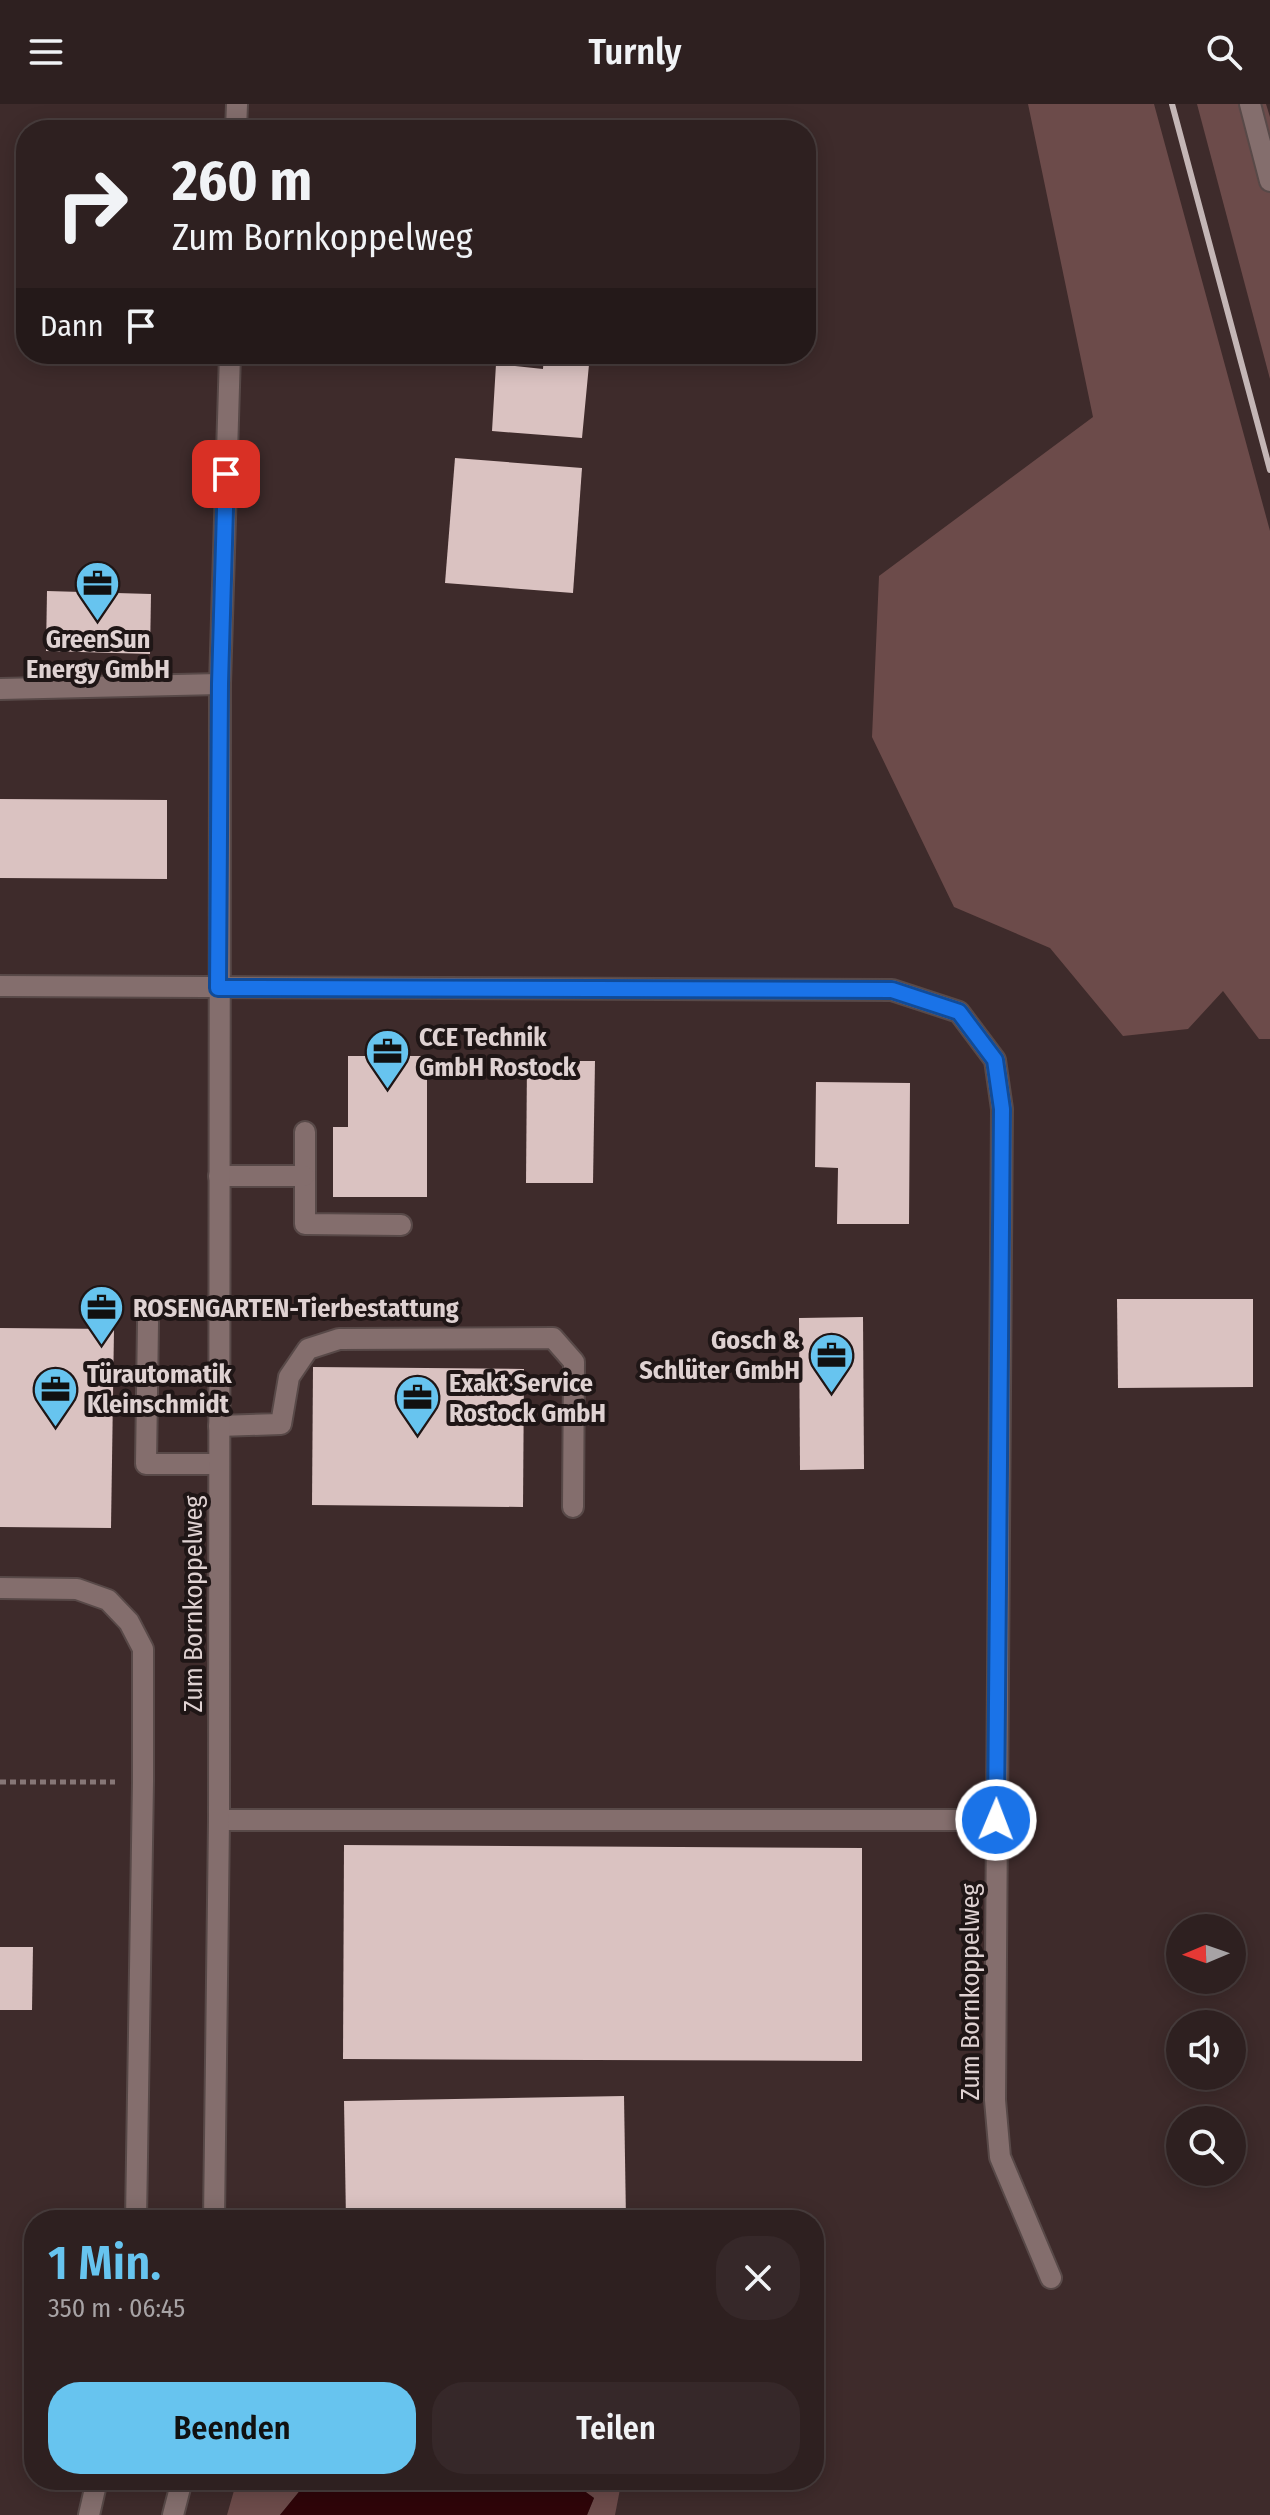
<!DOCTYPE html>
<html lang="de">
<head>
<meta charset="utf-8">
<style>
	:root { --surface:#2e2020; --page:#362829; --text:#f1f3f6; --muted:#a7a3a5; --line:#493e3e; --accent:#67c4ef }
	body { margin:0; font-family:"Fira Sans Condensed",sans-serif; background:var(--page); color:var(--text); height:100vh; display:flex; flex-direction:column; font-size:30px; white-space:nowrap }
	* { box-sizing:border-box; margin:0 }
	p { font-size:26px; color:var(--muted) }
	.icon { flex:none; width:44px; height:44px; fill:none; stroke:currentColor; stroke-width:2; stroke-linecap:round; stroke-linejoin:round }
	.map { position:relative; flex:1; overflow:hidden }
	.sheet { position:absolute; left:24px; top:2106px; width:800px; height:280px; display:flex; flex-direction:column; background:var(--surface); border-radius:32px; box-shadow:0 4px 20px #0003,0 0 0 2px var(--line) }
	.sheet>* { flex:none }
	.top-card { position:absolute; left:16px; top:16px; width:800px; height:244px; border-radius:32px; box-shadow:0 4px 20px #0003,0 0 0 2px var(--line); background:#2e2020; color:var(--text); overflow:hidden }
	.needle { width:52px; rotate:268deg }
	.buttons { position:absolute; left:1166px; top:1810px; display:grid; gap:16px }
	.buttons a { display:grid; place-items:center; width:80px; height:80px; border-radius:50%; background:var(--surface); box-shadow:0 4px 20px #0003,0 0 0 2px var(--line); font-size:40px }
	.pin { position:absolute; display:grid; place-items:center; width:68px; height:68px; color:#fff; margin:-34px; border-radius:16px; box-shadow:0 4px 12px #0006 }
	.me { position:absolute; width:88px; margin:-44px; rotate:1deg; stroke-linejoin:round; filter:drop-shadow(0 0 6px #0008) }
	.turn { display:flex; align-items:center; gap:28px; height:168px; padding:0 24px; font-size:36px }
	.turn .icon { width:104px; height:104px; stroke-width:2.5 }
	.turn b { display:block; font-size:56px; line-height:68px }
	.then { display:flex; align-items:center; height:76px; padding:0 24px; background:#0003; gap:16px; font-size:30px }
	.round { display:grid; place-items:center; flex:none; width:84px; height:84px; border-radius:32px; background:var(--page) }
	.head { display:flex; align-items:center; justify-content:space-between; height:136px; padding:0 24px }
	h1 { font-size:48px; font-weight:600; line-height:60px; color:var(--accent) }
	.cta { display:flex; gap:16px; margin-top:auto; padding:16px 24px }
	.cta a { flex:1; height:92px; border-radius:32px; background:var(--accent); color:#111; font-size:32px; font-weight:600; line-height:92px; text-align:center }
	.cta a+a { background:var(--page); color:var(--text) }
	header { display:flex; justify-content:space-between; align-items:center; height:104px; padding:0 24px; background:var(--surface); font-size:36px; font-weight:600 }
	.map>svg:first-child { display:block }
	.green { fill:#6c4b4a }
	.water { fill:#2f0509 }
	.building { fill:#dac2c1 }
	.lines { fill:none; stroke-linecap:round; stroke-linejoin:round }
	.minor-casing { stroke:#584948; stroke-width:24 }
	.path { stroke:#867676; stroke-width:5; stroke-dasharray:6 4; stroke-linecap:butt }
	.minor { stroke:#846e6d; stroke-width:20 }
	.rail { stroke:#c4b6b6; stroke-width:6 }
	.route-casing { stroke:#114b97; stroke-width:20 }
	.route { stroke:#1a73e8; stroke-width:14 }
	.labels { text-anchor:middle; stroke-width:8; stroke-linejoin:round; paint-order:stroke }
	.poi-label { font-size:26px; font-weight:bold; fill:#dfd2d2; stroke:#1f1616; text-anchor:start }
	.street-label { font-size:26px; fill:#dfd2d2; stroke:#1f1616 }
</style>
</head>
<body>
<header><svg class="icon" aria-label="menu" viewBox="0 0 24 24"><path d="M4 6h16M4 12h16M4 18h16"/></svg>Turnly<svg class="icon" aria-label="search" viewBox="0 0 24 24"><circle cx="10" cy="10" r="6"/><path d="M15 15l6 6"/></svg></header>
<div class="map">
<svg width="1270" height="2411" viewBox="0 0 1270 2411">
	<rect width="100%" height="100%" fill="#3e2b2b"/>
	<g class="green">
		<path d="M1028,0h126l116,427v508h-11l-36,-48 -35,38 -65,7 -73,-88 -96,-41 -82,-170 7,-161 214,-159z"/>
		<path d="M1197,0h69l4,13v262z"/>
		<path d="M237,2376h75l-5,2 -27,33h-53z"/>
		<path d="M569,2376h39l12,9 -5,26h-28l7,-17z"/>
	</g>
	<path class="water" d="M312,2376h257l25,18 -7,17h-307l27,-33z"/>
	<g class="building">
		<path d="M544,250h46l-8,84 -90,-7 4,-67 47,5z"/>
		<path d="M455,354l127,10 -9,125 -128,-10z"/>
		<path d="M47,487l104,3 -1,60 -104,-3z"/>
		<path d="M0,695l167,1v79l-167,-1z"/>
		<path d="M348,952h79v141h-94v-70h15z"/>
		<path d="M527,957h68l-2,122h-67z"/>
		<path d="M816,978l94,1 -1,141h-72l1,-56 -23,-1z"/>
		<path d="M1117,1195h136v88l-135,1z"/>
		<path d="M863,1213l1,152 -64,1 -1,-152z"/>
		<path d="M0,1224l114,1 -3,199 -111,-1z"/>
		<path d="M313,1263l211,2 -1,138 -211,-2z"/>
		<path d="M344,1741l518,3v213l-519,-2z"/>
		<path d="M0,1843h33l-1,63h-32z"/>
		<path d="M624,1992l2,124h-280l-2,-119z"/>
	</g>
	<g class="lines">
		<defs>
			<g id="minor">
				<path d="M1250,0l20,77"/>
				<path d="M236,26l1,-26"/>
				<path d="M0,585l220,-5"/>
				<path d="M0,882l892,4 67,22 36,48 7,49 -7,991 5,57 51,121"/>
				<path d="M305,1028v92l96,1"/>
				<path d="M219,1072h85"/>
				<path d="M148,1218l-2,142h73"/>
				<path d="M219,1322l62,-2 8,-47 19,-28 31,-10 214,-1 21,24 -1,145"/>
				<path d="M0,1484l77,1 31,11 21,22 14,27v133l-7,438"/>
				<path d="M219,1716h777"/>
				<path d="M214,2116l5,-400 1,-1136 10,-330"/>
				<path d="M89,2411l8,-35"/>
				<path d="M173,2411l9,-35"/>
			</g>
		</defs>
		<use href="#minor" class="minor-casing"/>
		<path class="path" d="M0,1678h115"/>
		<use href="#minor" class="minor"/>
		<path class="rail" d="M1172,0l98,366"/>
	</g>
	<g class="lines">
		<defs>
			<path id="route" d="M226,370l-6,210 -2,304 674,2 67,22 36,48 7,49 -6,711"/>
		</defs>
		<use href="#route" class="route-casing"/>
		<use href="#route" class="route"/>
	</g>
	<defs>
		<symbol id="office-pin" viewBox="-11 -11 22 30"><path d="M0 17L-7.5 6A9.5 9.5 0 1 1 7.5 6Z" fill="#67c4ef" stroke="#1f1616"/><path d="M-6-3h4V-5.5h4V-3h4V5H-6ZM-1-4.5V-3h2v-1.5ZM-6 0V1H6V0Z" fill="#111"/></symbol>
	</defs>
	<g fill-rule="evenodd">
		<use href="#office-pin" x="72" y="454" width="51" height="69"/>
		<use href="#office-pin" x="362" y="922" width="51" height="69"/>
		<use href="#office-pin" x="76" y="1178" width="51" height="69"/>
		<use href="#office-pin" x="806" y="1226" width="51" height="69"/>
		<use href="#office-pin" x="30" y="1260" width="51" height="69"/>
		<use href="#office-pin" x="392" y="1268" width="51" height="69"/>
	</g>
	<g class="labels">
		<g class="poi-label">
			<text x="98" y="544" text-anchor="middle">GreenSun<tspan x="98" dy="30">Energy GmbH</tspan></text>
			<text x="419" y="942">CCE Technik<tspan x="419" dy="30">GmbH Rostock</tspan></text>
			<text x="133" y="1213">ROSENGARTEN-Tierbestattung</text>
			<text x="800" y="1245" text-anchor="end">Gosch &amp;<tspan x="800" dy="30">Schlüter GmbH</tspan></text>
			<text x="87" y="1279">Türautomatik<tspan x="87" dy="30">Kleinschmidt</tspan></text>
			<text x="449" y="1288">Exakt Service<tspan x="449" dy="30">Rostock GmbH</tspan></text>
		</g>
		<g class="street-label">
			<text transform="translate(193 1500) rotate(-90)" y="9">Zum Bornkoppelweg</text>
			<text transform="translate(970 1888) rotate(-90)" y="9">Zum Bornkoppelweg</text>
		</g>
	</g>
</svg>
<div class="buttons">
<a><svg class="needle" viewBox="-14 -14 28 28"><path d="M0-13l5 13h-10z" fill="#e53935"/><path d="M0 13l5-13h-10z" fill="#a7a3a5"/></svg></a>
<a><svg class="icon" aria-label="sound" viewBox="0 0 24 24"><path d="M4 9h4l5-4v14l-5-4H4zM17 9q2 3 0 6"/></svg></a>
<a><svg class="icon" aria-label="search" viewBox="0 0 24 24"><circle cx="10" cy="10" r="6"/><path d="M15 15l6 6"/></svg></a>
</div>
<div class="pin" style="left:226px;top:370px;background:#d93025"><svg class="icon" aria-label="arrive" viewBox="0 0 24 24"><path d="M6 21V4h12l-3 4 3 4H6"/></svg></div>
<svg class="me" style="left:996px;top:1716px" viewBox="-20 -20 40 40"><circle r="17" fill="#1a73e8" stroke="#fff" stroke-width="3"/><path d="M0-11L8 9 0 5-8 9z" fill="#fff"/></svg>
<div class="top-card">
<div class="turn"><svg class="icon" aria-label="right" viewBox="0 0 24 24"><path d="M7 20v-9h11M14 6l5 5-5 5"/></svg><div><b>260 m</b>Zum Bornkoppelweg</div></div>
<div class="then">Dann<svg class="icon" aria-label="arrive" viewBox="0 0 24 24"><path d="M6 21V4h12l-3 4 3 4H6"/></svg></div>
</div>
<section class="sheet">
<div class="head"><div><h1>1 Min.</h1><p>350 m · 06:45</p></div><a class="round"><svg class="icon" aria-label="close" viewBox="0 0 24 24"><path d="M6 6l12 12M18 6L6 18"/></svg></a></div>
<div class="cta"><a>Beenden</a><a>Teilen</a></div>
</section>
</div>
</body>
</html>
